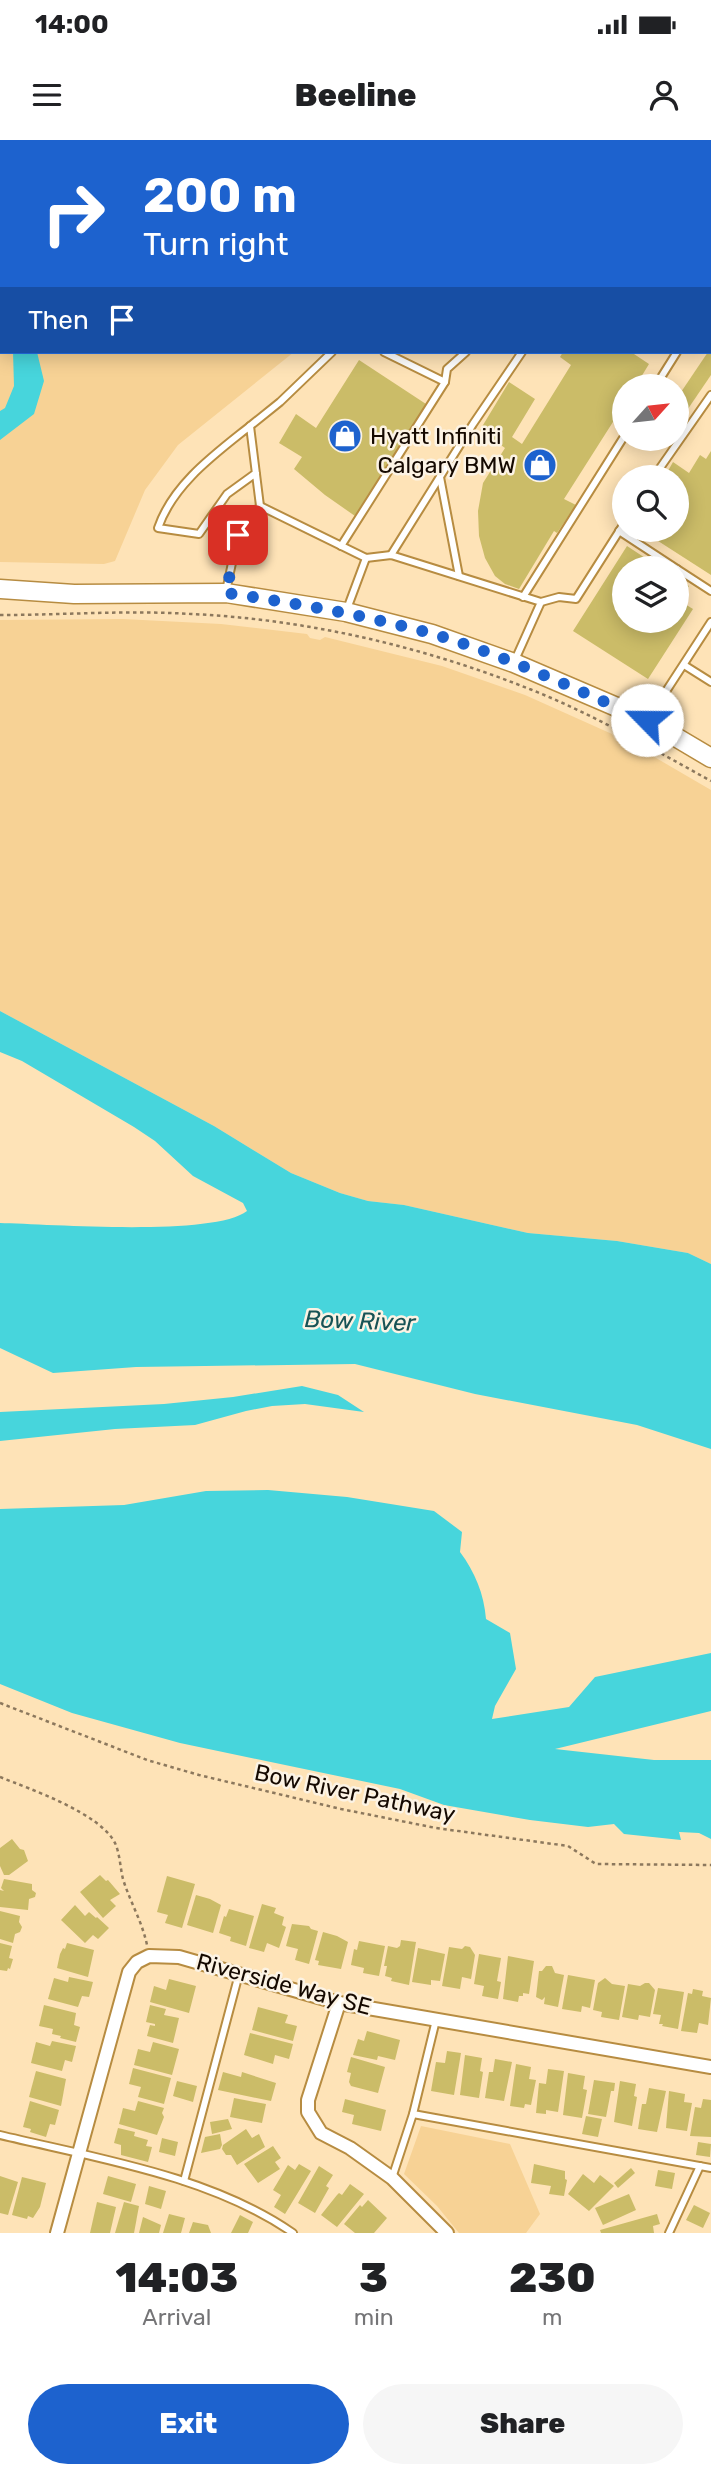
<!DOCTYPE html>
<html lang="en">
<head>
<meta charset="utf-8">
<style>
	:root { --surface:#fff; --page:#f6f6f6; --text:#202124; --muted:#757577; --accent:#1d62ce }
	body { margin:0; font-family:Rubik,sans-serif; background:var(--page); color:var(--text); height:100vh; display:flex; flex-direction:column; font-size:26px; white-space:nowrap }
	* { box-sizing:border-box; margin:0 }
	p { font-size:23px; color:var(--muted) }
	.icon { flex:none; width:38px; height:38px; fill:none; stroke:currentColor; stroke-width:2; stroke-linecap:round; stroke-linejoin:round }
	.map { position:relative; height:2093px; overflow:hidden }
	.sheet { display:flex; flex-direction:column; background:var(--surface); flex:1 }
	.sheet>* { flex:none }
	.guide { position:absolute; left:0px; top:0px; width:712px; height:214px; box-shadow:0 4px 18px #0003; background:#1d62ce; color:#fff; overflow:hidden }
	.needle { width:46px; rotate:63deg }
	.buttons { position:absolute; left:612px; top:234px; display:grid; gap:14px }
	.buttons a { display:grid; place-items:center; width:77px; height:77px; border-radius:50%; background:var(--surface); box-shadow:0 4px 18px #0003; font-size:35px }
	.pin { position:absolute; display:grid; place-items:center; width:60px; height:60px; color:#fff; margin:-30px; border-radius:14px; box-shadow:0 4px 10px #0006 }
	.me { position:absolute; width:77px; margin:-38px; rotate:293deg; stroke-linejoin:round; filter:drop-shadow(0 0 5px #0008) }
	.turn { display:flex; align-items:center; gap:24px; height:147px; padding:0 28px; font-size:32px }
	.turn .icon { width:91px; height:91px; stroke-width:2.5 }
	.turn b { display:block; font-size:49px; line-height:60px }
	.then { display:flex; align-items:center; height:66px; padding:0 28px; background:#0003; gap:14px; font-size:26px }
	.eta { display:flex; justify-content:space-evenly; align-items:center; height:119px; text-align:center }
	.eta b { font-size:42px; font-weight:800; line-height:49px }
	.action { display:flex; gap:14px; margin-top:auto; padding:14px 28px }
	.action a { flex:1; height:80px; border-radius:42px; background:var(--accent); color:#fff; font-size:28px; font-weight:800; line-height:80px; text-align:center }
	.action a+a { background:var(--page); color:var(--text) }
	.status { display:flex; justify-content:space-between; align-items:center; height:49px; padding:0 35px; background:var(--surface); direction:ltr }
	.status svg { height:19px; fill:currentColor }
	header { display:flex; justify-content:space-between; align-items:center; height:91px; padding:0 28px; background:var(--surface); font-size:32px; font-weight:800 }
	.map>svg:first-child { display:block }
	.green { fill:#f7d295 }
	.water { fill:#47d5dc }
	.building { fill:#cbbc68 }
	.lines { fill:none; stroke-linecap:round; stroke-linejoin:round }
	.lane-casing { stroke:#b78c41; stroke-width:10 }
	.street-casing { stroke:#b78c41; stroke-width:16 }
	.secondary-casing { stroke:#b78c41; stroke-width:21 }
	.highway-casing { stroke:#b78c41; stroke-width:24 }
	.path { stroke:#8c785d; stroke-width:2.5; stroke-dasharray:3.5 3.5; stroke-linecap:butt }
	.lane { stroke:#fff; stroke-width:6 }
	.street { stroke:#fff; stroke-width:12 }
	.secondary { stroke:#fff; stroke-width:18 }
	.highway { stroke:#fff; stroke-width:21 }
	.route { stroke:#1d62ce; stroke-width:12; stroke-dasharray:0 21.6 }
	.labels { text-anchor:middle; stroke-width:5; stroke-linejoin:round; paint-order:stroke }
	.poi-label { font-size:23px; fill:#150900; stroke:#fcf3e4; text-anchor:start }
	.street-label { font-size:23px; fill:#150900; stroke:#fcf3e4 }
	.water-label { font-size:24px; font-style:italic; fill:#175356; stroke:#fcf3e4 }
</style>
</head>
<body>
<div class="status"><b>14:00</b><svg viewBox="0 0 49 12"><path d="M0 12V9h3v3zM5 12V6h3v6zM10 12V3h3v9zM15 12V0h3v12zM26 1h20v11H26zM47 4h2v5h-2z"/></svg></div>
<header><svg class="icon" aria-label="menu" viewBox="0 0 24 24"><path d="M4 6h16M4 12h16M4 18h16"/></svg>Beeline<svg class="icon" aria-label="person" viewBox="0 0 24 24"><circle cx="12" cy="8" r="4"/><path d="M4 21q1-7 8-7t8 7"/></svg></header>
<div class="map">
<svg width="711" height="2093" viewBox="0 0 711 2093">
	<rect width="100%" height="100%" fill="#fee3b7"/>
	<g class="green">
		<path d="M0,168h2v44h292l-116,93 -33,45 -30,71 -11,3 -104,-2z"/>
		<path d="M123,479l98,5 86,10 3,4 10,2 5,-3 117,29 83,29 87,39 3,6 12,6 5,-2 79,46v474l-23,-11 -71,-12 -89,-8 -124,-28 -36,-4 -28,-8 -49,-20 -77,-47 -214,-115v-391z"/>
		<path d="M421,1986l89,18 30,70 -14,19h-67l-22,-27 -33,-32z"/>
	</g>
	<g class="water">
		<path d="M13,212h24l7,29 -10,33 -34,26v-29l5,-3 9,-22z"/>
		<path d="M0,871l214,115 77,47 49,20 28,8 36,4 124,28 89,8 71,12 23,11v185l-74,-24 -162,-31 -120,-30 -219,3 -83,6 -53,-25v-125c48,1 214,14 247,-12l-4,-8 -50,-27 -38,-35 -21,-14 -112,-66 -22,-9z"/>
		<path d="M302,1246l36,9 26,17 -59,-8 -33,2 -26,5 -51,14 -80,4 -115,12v-29l164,-8 69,-7z"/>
		<path d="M268,1350l79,7 87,14 28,21 -2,20c15,20 24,42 26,67l24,14 6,36 -21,37 -3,13 77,-12 26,-30 116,-24v58l-156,38 99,11h57v79l-12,-6 -20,-1 2,8 -57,-6 -10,-10 -26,3 -58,-7 -86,-15 -44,-16 -220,-46 -108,-30 -72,-29v-175l124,-4 82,-14z"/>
	</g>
	<g class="building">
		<path d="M563,212h68l18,12 -14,23h-10v16l-61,96 12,6 -19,28 -3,-2 -35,58 -14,-5 -10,-8 -10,-18 -6,-22 -1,-25 5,-28 22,-35 -25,-18 29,-48 26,17 -23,38 10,7 49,-79 -11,-8z"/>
		<path d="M708,212h3v23l-34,50v-27z"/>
		<path d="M359,220l67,44 -71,112 -30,-21 -31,-26 8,-12 -23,-14 17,-29 20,14z"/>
		<path d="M711,311v124l-70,-45h36v-52h-13l9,-16 16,11 11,-18 6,4z"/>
		<path d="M627,406l35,23h-37v52h52v-42l12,7 -9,15 13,8 -45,70 -75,-48z"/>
		<path d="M12,1699l8,10 4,1 4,11 -19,14h-5l-4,-9v-18z"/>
		<path d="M100,1735l6,6 2,-1 12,14 -10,6 6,6 -13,12 -23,-26z"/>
		<path d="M167,1736l28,8 -13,44 -17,-5 3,-8 -11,-3z"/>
		<path d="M4,1739l28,5v6l4,3 -1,4 -6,2 -1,11 -28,-3v-17l4,1 -3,-3z"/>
		<path d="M196,1755l14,4 11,6 -8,28 -26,-8z"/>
		<path d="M262,1764l14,4 -2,5 10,4 -2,8 4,2 -7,21 -12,-5 -3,9 -15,-4z"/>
		<path d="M75,1765l10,11 4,-4 7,6 1,-1 12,11 -11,11 -5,-4 -8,8 -24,-23z"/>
		<path d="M229,1769l25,7 -8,30 -16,-5 1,-4 -12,-4 5,-17 2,1z"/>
		<path d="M0,1771l20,5 -1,6 3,5 -2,5 -5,2 -2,9 -13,-4z"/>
		<path d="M292,1784l17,2 2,3 7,2 -9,33 -14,-4 3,-11 -12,-3z"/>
		<path d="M323,1792l14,4 11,6 -7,27 -23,-4 1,-4 -4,-1z"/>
		<path d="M401,1800l15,2 -7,43 -18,-4 1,-3 -7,-2 2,-10h-3l4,-20 9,2 3,-2z"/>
		<path d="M359,1801l26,5 -6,30 -16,-3 1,-5 -13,-3 3,-16 3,1z"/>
		<path d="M0,1803l12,3 -3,12 4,1 -3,10 -2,-1 -1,3 -7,-1z"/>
		<path d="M67,1803l27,7 -6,27 -31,-9 3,-14 3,-6 2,1z"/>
		<path d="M465,1806l5,1 5,8 -4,24 -9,-2 -2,12 -18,-3 7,-39 13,2z"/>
		<path d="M418,1808l27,6 -5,27 -9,-1v5l-19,-3z"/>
		<path d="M479,1814l22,4 -4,23 4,1 -3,17 -16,-3 2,-10 -10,-2z"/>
		<path d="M508,1816l26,5 -5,33 -6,-1v3h-4l-1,6 -15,-3z"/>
		<path d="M546,1826h6l3,7 9,2 -6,32 -14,-3 1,-7 -3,3 -6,-3 3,-26h3z"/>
		<path d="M568,1835l27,5 -5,28 -8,-2 -1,6 -19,-3z"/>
		<path d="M69,1837l24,5 -4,15 -7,-1 -4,11 -30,-8 6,-21 14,4z"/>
		<path d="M605,1838l7,6 13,2 -6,34 -18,-3 1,-5 -9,-2 5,-27z"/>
		<path d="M169,1839l27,7 -7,27 -39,-11 4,-16 12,4z"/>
		<path d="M645,1843h4l6,7 -5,27 -11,-2 -1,5 -16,-3 6,-33 12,2z"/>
		<path d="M658,1848l26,4 -6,37 -16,-3 1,-2h-4l2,-9 -8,-1z"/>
		<path d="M693,1849l10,2 -1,5 9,2 -3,27 -9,-2 -2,10 -16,-2 7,-38 4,1z"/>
		<path d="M44,1865l32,8 -2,12 6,2 -4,15 -16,-4 1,-2 -9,-2 1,-5 -14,-3z"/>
		<path d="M150,1865l16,4 -2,6 15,3 -6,25 -26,-7 3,-11 5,1v-2l-9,-2z"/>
		<path d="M258,1867l30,8 -3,8 12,3 -4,15 -41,-11z"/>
		<path d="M367,1891l33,9 -5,20 -17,-4 -1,4 -24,-5 5,-16 6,2z"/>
		<path d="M250,1893l43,11 -4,15 -14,-4 -2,9 -29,-9z"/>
		<path d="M52,1901l24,5 -4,16 -7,-2 -3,11 -31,-8 5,-21 14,4z"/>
		<path d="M153,1902l26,7 -7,26 -38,-10 4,-16 12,3z"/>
		<path d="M447,1911l14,2 -7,42 -23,-4 5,-29 9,1z"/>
		<path d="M465,1915l17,3 -2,13 3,1 -4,26 -19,-3z"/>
		<path d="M351,1917l34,10 -7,26 -27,-7 -2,-4 2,-9 -4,-1z"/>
		<path d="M495,1919l17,3 -8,39 -19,-3 4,-26h4z"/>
		<path d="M516,1924l15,3 -2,12 7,1 -5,25 -6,-1 -1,4 -14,-2z"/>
		<path d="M133,1928l38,10 -7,26 -26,-7 3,-10 -12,-3z"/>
		<path d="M548,1929l16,2 -6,41 -12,-2v4l-10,-1 3,-30 7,1z"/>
		<path d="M36,1931l30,8 -5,27 -32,-9z"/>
		<path d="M223,1932l18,5 1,-5 34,11 -5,18 -53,-11z"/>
		<path d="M568,1933l17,3 -2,13 4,1 -5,28 -19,-3z"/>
		<path d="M594,1940l21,3 -1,8h-3l-5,26 -18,-3z"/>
		<path d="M177,1941l20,5 -4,16 -20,-6z"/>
		<path d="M620,1941l16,3 -2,12 3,1 -5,29 -18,-4z"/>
		<path d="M649,1948l17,3 -9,41 -19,-3 4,-25h4z"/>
		<path d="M669,1951l16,3 -1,8 8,1 -5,28 -21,-3z"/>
		<path d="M234,1958l32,6 -4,19 -32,-6z"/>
		<path d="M345,1959l41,11 -5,21 -29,-7 2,-9 -12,-3z"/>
		<path d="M703,1959l8,1v37l-21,-1 5,-29 6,1z"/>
		<path d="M30,1961l29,9 -4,15 -5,-1 -4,13 -16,-5 1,-3 -8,-2z"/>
		<path d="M138,1961l26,7 -2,5 2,4 -7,18 -38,-11 4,-16 12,3z"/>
		<path d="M586,1976l16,3 -4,18 -16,-3z"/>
		<path d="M228,1979l4,10 -20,5 -2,-12z"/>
		<path d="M118,1988l17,4 -1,4 14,4 -2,6 6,1 -4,15 -27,-7v-10l-7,-2z"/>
		<path d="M246,1989l6,9 7,-4 6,13 -28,18 -6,-10h-5l-4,-6 1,-4z"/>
		<path d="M220,1994l2,11 -2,4 -19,4 4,-16z"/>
		<path d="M162,1998l16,4 -3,14 -16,-4z"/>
		<path d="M698,2002l13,2 -1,13 -14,-2z"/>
		<path d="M273,2006l8,12 -6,4 5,7 -22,14 -14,-19z"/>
		<path d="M299,2024l12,7 -26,43 -11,-7 7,-12 -8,-5 15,-25 7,5z"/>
		<path d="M534,2024l31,7v8l2,1 -3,16 -15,-2 2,-8 -20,-3z"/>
		<path d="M319,2026l14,9 -7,11 3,2 -14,25 -17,-10z"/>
		<path d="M631,2028l4,5 -17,15 -4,-5z"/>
		<path d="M658,2030l17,3 -3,16 -17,-3z"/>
		<path d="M583,2034l11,9 6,-8 14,11 -25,25 -21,-17z"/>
		<path d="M0,2036l18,6 -10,33 -8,-2z"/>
		<path d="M108,2036l28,8 -5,18 -28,-8z"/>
		<path d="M22,2037l24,6 -6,24 -7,11 -5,-2 -1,3 -15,-4z"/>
		<path d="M350,2044l14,10 -27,33 -16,-12 16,-20 2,-2 3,2z"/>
		<path d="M149,2046l17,5 -5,18 -16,-5z"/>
		<path d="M629,2054l7,16 -33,15 -8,-17z"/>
		<path d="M368,2060l19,18 -13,15h-19l-11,-9 16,-19 2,2z"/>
		<path d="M97,2062l19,5 -6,26h-20z"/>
		<path d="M124,2062l15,4 -5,27h-19z"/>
		<path d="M694,2065l16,8 -7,15 -17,-8z"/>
		<path d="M169,2074l16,4 -4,15h-18z"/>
		<path d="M657,2074l3,10 -7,2 1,7h-53l-1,-3z"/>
		<path d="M240,2075l13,7 -5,11h-17z"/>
		<path d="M143,2077l18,8 -2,8h-20z"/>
		<path d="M193,2082l15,3 3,8h-22z"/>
	</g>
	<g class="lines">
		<defs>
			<g id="lane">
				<path d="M384,212l61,30"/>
				<path d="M655,247l22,-35"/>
				<path d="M250,286l30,-24 52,-50"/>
				<path d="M256,333l-29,21 -28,40 -41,-6c15,-44 57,-74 92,-102l10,80"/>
				<path d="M440,337l19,99"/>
				<path d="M653,338l58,-83"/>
				<path d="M619,391l58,38"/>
				<path d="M341,406l104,-164 2,-13 19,-17"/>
				<path d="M391,415l82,-131 49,-72"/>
				<path d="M677,429l34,22"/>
				<path d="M226,451l12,-56 22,-29 106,52 25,-3 150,47 -26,58"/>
				<path d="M523,457l102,-162"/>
				<path d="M541,462l18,-5 17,2 49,-77"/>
				<path d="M347,469l19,-51"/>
				<path d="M684,525l27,17"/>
				<path d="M648,579l63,-97"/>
				<path d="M413,1974l298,54"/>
				<path d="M0,1995c96,23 211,41 293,98"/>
				<path d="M392,2038l21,-64 23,-94"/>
				<path d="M184,2041l55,-207"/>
				<path d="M669,2093l31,-67"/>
			</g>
			<g id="street">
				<path d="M339,1863l-31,97v12l13,21 29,15 42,30 55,55"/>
				<path d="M57,2093l72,-261 8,-10 12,-6 30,1 160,46 372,64"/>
			</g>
			<path id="secondary" d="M0,449l74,5 152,-1 120,19 86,22 82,29 133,57 64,38"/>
			<g id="highway">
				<path d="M147,2l14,-2"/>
				<path d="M359,2l8,-2"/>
				<path d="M0,21l2,-1"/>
				<path d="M0,56h2"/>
				<path d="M0,77h2"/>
			</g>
		</defs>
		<use href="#lane" class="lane-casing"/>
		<use href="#street" class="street-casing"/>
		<use href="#secondary" class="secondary-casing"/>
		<use href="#highway" class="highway-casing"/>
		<g class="path">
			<path d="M0,475c63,0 128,-5 191,-1 113,5 230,32 336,74 64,25 124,60 184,93"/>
			<path d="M0,1563l147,57 52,15 142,34 95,19 132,18 28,18 115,1"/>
			<path d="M0,1637c30,12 100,36 115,66 5,11 5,24 8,36 7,23 19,42 24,66"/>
		</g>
		<use href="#lane" class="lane"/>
		<use href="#street" class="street"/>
		<use href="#secondary" class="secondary"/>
		<use href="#highway" class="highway"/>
	</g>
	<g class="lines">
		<path class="route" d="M238,395l-12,58c69,10 137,22 204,40 75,22 146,57 217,87"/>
	</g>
	<defs>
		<symbol id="shop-disc" viewBox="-11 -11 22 22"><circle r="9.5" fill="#1d62ce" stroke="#fcf3e4"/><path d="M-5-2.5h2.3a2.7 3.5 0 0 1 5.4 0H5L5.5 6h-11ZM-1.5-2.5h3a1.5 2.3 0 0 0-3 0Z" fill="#fff"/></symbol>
	</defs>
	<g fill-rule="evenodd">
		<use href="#shop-disc" x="326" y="277" width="38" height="38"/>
		<use href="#shop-disc" x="521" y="306" width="38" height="38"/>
	</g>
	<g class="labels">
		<g class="poi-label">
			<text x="370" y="304">Hyatt Infiniti</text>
			<text x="516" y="333" text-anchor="end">Calgary BMW</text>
		</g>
		<g class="street-label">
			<text transform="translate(355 1653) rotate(12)" y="8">Bow River Pathway</text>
			<text transform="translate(284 1844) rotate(15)" y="8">Riverside Way SE</text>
		</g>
		<g class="water-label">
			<text transform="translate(360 1181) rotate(2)" y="8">Bow River</text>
		</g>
	</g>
</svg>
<div class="buttons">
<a><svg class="needle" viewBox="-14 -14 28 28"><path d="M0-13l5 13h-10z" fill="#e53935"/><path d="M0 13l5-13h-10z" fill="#757577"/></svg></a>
<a><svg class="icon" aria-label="search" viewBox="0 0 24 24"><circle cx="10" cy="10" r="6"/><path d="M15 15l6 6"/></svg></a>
<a><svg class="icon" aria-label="layers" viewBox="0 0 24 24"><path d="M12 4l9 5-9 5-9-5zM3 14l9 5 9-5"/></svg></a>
</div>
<div class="pin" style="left:238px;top:395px;background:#d93025"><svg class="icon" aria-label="arrive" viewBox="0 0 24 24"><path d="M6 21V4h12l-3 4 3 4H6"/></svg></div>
<svg class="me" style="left:647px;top:580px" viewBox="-20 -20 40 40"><circle r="19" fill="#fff"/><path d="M0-13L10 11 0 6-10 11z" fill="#1d62ce"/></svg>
<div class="guide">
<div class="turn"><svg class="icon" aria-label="right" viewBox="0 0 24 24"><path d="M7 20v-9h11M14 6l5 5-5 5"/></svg><div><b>200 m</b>Turn right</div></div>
<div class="then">Then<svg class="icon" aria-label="arrive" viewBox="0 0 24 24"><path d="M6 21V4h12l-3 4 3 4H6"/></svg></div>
</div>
</div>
<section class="sheet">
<div class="eta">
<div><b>14:03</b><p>Arrival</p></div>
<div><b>3</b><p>min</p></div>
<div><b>230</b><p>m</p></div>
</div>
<div class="action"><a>Exit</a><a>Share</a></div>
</section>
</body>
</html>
